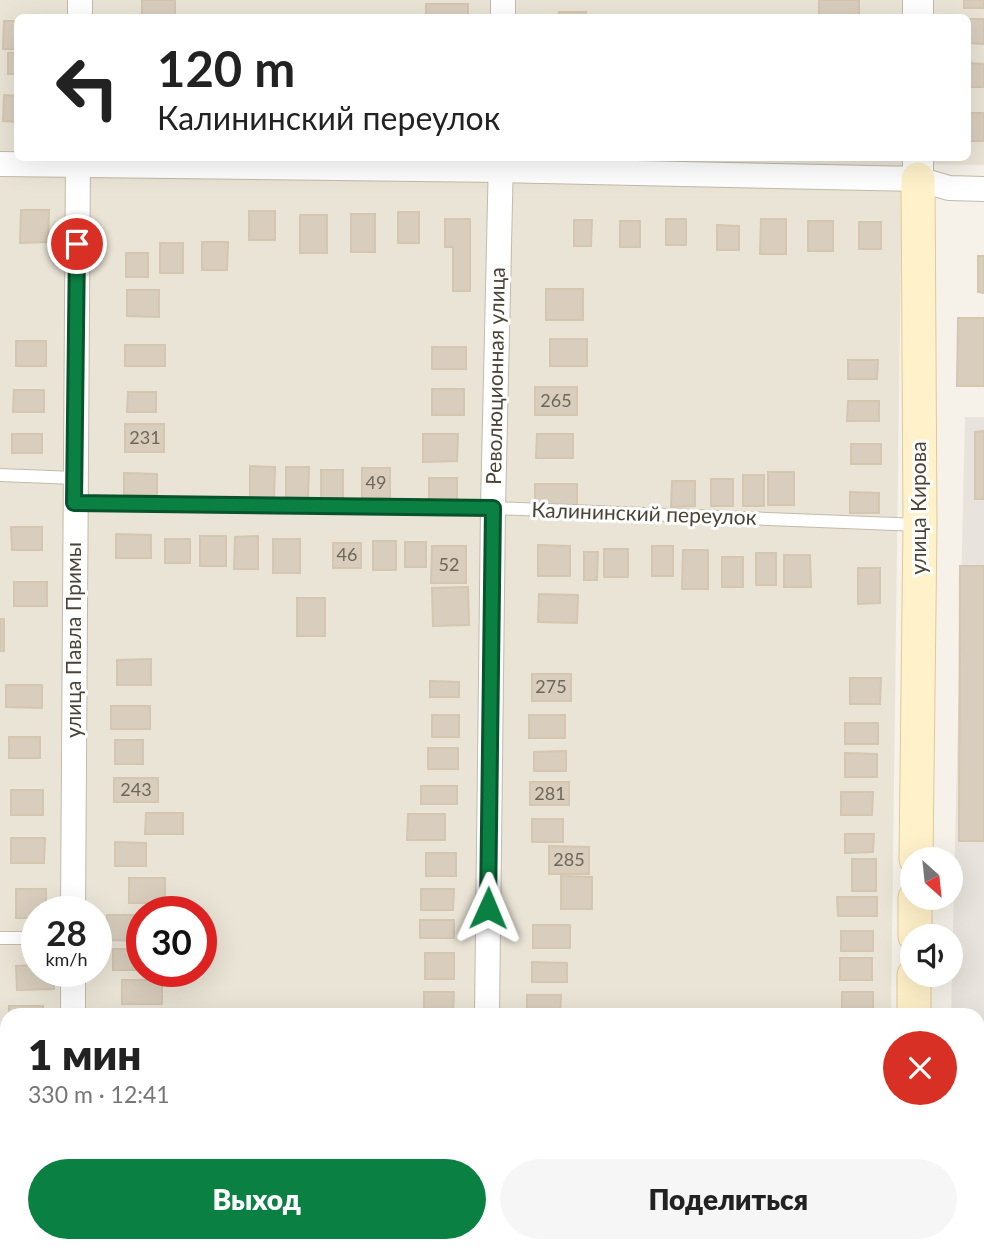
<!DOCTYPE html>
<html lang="ru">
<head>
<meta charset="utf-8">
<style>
	:root { --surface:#fff; --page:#f6f6f6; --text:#222; --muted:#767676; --accent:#0b8043 }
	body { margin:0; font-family:Lato,sans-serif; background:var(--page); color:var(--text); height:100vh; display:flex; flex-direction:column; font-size:26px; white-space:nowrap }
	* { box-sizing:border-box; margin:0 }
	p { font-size:23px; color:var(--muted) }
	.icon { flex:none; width:38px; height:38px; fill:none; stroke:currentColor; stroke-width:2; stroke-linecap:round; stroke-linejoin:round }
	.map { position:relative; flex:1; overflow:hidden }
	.drawer { position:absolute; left:0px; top:1008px; width:985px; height:245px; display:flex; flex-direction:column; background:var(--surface); border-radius:21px 21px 0 0; box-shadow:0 7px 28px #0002 }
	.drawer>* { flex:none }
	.banner { position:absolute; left:14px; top:14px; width:957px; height:147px; border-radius:10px; box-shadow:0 7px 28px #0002; background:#fff; color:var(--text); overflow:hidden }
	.needle { width:46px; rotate:153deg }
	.buttons { position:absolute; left:900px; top:847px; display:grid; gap:14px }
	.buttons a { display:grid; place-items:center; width:63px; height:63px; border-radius:50%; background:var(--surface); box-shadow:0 7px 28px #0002; font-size:35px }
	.speed { position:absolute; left:21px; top:896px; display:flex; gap:14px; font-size:35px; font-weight:700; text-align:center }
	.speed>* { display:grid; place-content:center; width:91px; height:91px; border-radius:50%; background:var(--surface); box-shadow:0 7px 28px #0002; line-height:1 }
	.speed small { font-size:18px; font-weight:400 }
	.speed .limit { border:10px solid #d22; background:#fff; color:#111 }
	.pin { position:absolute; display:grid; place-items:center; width:60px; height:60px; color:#fff; margin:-30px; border:4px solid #fff; border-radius:50%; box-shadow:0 2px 7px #0007 }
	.me { position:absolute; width:77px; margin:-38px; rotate:1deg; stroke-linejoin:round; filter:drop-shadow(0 0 5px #0008) }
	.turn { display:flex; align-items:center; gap:24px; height:147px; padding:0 28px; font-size:32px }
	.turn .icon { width:91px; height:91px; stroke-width:2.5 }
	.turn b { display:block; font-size:49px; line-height:60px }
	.round { display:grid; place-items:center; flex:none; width:74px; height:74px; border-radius:37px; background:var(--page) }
	.headline { display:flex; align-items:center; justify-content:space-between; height:119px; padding:0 28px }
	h1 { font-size:42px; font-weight:800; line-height:52px }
	.cta { display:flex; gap:14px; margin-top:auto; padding:14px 28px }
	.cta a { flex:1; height:80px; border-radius:42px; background:var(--accent); color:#fff; font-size:28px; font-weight:800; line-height:80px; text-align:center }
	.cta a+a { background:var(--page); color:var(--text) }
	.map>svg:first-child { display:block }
	.residential { fill:#eae4d6; fill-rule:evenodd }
	.industrial { fill:#e8e3dd }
	.building { fill:#d9cebd; stroke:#d4c6af; stroke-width:2 }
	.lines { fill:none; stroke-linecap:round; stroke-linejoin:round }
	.service-casing { stroke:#c3baaa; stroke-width:14 }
	.minor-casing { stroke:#c3baaa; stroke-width:26 }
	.tertiary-casing { stroke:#c3baaa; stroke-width:32 }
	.secondary-casing { stroke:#ddca96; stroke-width:35 }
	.service { stroke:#fff; stroke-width:12 }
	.minor { stroke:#fff; stroke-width:24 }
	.tertiary { stroke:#fff; stroke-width:30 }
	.secondary { stroke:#fff2ca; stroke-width:33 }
	.route-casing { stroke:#07532c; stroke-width:18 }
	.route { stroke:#0b8043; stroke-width:12 }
	.labels { text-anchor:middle; stroke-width:6; stroke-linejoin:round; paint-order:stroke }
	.number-label { font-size:18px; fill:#6e6658 }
	.street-label { font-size:21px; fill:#4b4336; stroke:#fff }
</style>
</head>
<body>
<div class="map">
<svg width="984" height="1253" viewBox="0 0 984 1253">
	<rect width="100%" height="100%" fill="#f6f2e9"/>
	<g class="residential">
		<path d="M0,0h984v165l-82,-1 -11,851h-884v231h881v7h-888zM18,18h950v140h-950zM37,912h59v59h-59zM142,912h59v59h-59z"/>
		<path d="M978,1138h6v115h-42v-7h36z"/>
	</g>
	<path class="industrial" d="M965,417h19v710l-6,-1v-111h-27z"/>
	<g class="building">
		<path d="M142,0h33v16l-33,1z"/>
		<rect x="819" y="0" width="40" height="15"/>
		<rect x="964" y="0" width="20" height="8"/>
		<rect x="426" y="4" width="42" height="14"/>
		<rect x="559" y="12" width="27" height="6"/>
		<path d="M968,19h16v25l-16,-1z"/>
		<path d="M4,21h14v28h-15z"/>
		<rect x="8" y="53" width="10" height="21"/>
		<path d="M968,63l16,1v23h-16z"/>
		<path d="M4,95l14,1v26l-15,-1z"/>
		<rect x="968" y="113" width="16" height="28"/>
		<path d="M21,210h28l-1,32 -28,1z"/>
		<rect x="249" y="211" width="26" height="29"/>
		<rect x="398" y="212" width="21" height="31"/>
		<rect x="351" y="214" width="24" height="38"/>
		<rect x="300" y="215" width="27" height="38"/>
		<path d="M445,219h25v72h-17v-44h-8z"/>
		<rect x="666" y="219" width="20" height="26"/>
		<path d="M761,219h25v35h-26z"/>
		<path d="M574,220h18l-1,26h-17z"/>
		<rect x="620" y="221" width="20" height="26"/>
		<rect x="808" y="221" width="25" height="30"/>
		<rect x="859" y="222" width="22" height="27"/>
		<path d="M717,225l22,1v24h-22z"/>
		<path d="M202,242h26l-1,28h-25z"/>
		<rect x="160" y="243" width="23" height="30"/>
		<rect x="126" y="253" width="22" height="24"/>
		<path d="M978,256h6v37l-6,-1z"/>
		<rect x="546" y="289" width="37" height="31"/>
		<path d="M127,290h32v27l-32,-1z"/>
		<path d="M958,318h26v68h-27z"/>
		<rect x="550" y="339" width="37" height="27"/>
		<rect x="16" y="341" width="30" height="25"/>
		<rect x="125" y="345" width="40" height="21"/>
		<rect x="432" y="347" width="34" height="22"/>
		<path d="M848,360h30l-1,19h-29z"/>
		<rect x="535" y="387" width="42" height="28"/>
		<rect x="432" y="389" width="32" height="26"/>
		<path d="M14,390h30v22h-31z"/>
		<path d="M128,392h28v20h-29z"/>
		<path d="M848,401h31v20h-32z"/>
		<rect x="125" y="424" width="39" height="28"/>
		<path d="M984,431v68h-9v-67z"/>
		<rect x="12" y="434" width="30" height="19"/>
		<path d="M423,434h35l-1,27 -34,1z"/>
		<path d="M537,434h36v24h-37z"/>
		<rect x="851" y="444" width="30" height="20"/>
		<path d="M250,466l25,1 -1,31h-24z"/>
		<path d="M286,467h23l-1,33h-22z"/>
		<rect x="362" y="468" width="28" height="30"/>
		<rect x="321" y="470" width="22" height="30"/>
		<rect x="768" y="472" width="26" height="33"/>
		<path d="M124,473l33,1v21h-33z"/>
		<rect x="743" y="475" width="21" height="31"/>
		<rect x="429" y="478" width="28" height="23"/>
		<rect x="711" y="479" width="22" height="27"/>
		<path d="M672,481h23v25l-24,1z"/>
		<path d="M535,484h42v21l-42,-1z"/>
		<path d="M850,492l29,1v20h-29z"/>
		<path d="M11,527h31v23h-30z"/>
		<path d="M116,534l35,1v23h-35z"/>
		<rect x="200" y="536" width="26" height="30"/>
		<path d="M258,536v33h-24l1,-32z"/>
		<rect x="165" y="539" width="25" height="24"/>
		<rect x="273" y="539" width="27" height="34"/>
		<rect x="373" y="541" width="23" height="29"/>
		<rect x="405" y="542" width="21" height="25"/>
		<rect x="333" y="543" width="28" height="25"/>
		<path d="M538,545l32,1v30h-32z"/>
		<path d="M432,546h34v37h-35z"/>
		<rect x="652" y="546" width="21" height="30"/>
		<rect x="604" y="549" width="24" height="28"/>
		<path d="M683,550h25v39h-26z"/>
		<path d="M584,552h14l-1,28h-13z"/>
		<rect x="756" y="553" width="20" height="32"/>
		<path d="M784,555h26l1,32h-27z"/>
		<rect x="722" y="557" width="21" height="30"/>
		<path d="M960,566h24v275h-25z"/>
		<path d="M858,568h22v35l-22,1z"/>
		<rect x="14" y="582" width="33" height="24"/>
		<path d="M468,587l1,38 -36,1 -1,-38z"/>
		<path d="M539,594l39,1 -1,28 -39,-1z"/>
		<rect x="297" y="598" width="28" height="38"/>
		<rect x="0" y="619" width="4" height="32"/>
		<path d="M151,659v26h-34v-25z"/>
		<rect x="532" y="674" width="39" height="27"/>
		<path d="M850,678h31l-1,26h-30z"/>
		<path d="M430,681l29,1v15h-29z"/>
		<path d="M6,685h36v23l-36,-1z"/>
		<rect x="111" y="706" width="39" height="23"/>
		<rect x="432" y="715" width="27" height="22"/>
		<rect x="529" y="715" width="36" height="23"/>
		<rect x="845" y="723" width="33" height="21"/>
		<rect x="9" y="737" width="31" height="21"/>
		<rect x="115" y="740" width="28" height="24"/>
		<rect x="428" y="748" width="30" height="21"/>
		<path d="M566,751v20h-32v-19z"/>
		<path d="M845,753l32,1v23h-32z"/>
		<rect x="114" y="778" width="44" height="24"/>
		<rect x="530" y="782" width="39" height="23"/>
		<rect x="421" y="786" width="36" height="18"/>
		<rect x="11" y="790" width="32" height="25"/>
		<path d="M841,792h32l-1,23h-31z"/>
		<path d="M146,813h37v21h-38z"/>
		<path d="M408,814h37v26h-38z"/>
		<rect x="532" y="819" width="31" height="23"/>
		<path d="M845,834h29l-1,18 -28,1z"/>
		<path d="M11,838h34l-1,25h-33z"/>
		<path d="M115,842l31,1v23h-31z"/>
		<path d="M549,846l40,1v27h-40z"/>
		<rect x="426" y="853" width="30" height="23"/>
		<rect x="852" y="859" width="24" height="32"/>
		<path d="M561,876l31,1v32h-31z"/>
		<rect x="129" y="878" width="36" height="25"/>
		<path d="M16,889h30v23h-9v6h-21z"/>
		<path d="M421,889h33l-1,21h-32z"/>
		<path d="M837,897h40v19h-39z"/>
		<path d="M107,915h35v26l-35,-1z"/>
		<rect x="420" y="920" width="34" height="18"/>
		<rect x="533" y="925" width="37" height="23"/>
		<rect x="841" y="931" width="32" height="20"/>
		<rect x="113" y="949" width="29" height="21"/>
		<rect x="425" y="953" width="29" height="26"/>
		<rect x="840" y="958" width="32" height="22"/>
		<path d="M532,962l35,1v19h-35z"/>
		<path d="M37,965v6h16l1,18 -37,1 -1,-24z"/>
		<rect x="122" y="980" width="40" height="24"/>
		<path d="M424,992h30l-1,22h-29z"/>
		<rect x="842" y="992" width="31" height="23"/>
		<path d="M527,995h34l-1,20h-33z"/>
		<rect x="9" y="1006" width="34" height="9"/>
		<path d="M978,1235h6v18h-18v-7h12z"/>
	</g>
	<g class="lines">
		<defs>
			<g id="service">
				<path d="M0,475l75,3"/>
				<path d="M74,503l419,5 427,17"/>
				<path d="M0,938h37"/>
				<path d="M484,1253v-7"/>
			</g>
			<g id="minor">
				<path d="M80,18v-18"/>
				<path d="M503,18v-18"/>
				<path d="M0,164l501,6 417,9 31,9 35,1"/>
				<path d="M73,912l5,-754"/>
				<path d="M73,1015v-44"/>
				<path d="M487,1015l6,-507 8,-350"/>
				<path d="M0,1226h7"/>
				<path d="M72,1253v-7"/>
			</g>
			<g id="tertiary">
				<path d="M918,18v-18"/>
				<path d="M918,179v-21"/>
			</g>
			<g id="secondary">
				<path d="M916,859l4,-334 -2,-346"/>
				<path d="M915,936v-38"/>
				<path d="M914,1015v-40"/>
				<path d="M911,1253v-7"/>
			</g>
		</defs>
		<use href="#service" class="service-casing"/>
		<use href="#minor" class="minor-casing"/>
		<use href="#tertiary" class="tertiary-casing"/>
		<use href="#secondary" class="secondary-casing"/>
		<use href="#service" class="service"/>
		<use href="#minor" class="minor"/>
		<use href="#tertiary" class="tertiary"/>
		<use href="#secondary" class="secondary"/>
	</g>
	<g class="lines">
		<defs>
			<path id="route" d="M77,244l-3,259 419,5 -5,400"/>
		</defs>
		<use href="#route" class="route-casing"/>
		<use href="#route" class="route"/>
	</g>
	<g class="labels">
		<g class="number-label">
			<text x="556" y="407">265</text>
			<text x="145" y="444">231</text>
			<text x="376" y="489">49</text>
			<text x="347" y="561">46</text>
			<text x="449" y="571">52</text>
			<text x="551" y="693">275</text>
			<text x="136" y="796">243</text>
			<text x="550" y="800">281</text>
			<text x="569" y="866">285</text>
		</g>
		<g class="street-label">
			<text transform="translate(496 376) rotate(-89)" y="7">Революционная улица</text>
			<text transform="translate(919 508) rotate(-90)" y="7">улица Кирова</text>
			<text transform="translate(644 514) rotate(2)" y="7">Калининский переулок</text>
			<text transform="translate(74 640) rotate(-90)" y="7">улица Павла Примы</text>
		</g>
	</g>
</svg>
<div class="buttons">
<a><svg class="needle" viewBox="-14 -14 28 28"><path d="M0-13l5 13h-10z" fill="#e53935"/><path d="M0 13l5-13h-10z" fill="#767676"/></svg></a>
<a><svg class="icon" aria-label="sound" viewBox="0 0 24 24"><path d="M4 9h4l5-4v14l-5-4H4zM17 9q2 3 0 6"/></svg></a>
</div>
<div class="speed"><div>28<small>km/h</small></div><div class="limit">30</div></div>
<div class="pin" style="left:77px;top:244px;background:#d93025"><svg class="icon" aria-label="arrive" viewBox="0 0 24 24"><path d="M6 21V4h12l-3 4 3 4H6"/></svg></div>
<svg class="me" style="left:488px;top:908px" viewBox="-20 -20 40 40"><path d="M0-17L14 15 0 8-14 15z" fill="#0b8043" stroke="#fff" stroke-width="4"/></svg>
<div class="banner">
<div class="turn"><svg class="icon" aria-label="left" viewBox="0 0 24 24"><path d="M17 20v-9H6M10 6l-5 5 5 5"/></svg><div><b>120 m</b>Калининский переулок</div></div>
</div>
<section class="drawer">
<div class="headline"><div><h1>1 мин</h1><p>330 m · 12:41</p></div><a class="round" style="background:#d93025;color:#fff"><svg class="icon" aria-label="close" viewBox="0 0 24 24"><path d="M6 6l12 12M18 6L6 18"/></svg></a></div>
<div class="cta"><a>Выход</a><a>Поделиться</a></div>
</section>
</div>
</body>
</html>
